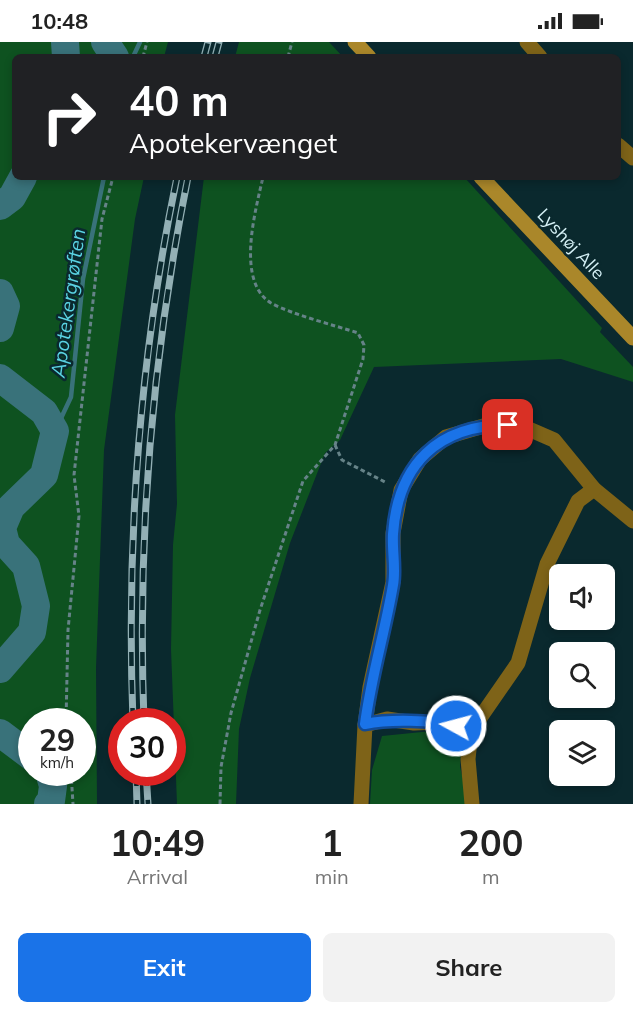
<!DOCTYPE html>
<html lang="en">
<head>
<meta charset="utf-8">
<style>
	:root { --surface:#fff; --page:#f2f2f2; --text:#222; --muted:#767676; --accent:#1a73e8 }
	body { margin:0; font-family:Mulish,sans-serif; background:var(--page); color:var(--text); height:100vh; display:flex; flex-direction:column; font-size:22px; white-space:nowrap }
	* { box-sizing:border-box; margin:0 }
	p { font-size:20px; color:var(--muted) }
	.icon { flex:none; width:33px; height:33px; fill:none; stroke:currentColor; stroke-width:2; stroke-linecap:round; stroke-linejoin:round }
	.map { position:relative; height:762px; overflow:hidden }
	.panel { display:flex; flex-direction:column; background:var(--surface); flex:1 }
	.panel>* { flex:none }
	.top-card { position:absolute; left:12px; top:12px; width:609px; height:126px; border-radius:9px; box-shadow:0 3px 9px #0003; background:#202124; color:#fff; overflow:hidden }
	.controls { position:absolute; left:549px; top:522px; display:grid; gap:12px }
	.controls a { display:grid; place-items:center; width:66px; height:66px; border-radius:9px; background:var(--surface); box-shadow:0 3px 9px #0003; font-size:30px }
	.speed { position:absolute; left:18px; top:666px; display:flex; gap:12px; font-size:30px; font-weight:700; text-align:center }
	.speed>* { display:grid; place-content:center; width:78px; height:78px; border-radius:50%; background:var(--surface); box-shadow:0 3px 9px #0003; line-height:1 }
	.speed small { font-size:15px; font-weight:400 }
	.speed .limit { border:9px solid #d22; background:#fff; color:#111 }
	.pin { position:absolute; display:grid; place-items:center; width:51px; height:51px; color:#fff; margin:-26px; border-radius:12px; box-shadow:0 3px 9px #0006 }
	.me { position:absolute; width:66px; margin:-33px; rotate:277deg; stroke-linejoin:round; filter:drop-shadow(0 0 4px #0008) }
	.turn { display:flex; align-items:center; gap:21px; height:126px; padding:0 18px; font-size:27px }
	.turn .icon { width:78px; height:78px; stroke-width:2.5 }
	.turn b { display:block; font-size:42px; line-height:51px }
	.eta { display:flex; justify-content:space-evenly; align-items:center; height:102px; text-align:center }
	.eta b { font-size:36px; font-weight:700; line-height:42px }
	.action { display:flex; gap:12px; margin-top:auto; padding:12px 18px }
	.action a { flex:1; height:69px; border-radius:9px; background:var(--accent); color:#fff; font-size:24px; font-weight:700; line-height:69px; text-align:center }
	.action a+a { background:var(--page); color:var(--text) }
	.status { display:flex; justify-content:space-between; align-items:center; height:42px; padding:0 30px; background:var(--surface); direction:ltr }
	.status svg { height:16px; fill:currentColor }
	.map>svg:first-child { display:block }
	.green { fill:#0e5220; fill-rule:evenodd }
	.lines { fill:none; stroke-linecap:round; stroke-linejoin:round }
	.stream { stroke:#39727a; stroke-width:4.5 }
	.river { stroke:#39727a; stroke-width:28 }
	.path { stroke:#668388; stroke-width:3; stroke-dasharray:4.5 3; stroke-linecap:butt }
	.street { stroke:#7e6318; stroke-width:15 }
	.secondary { stroke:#aa872a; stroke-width:15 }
	.rail-casing { stroke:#93b0b5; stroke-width:7 }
	.rail { stroke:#0a292e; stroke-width:4.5; stroke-dasharray:14; stroke-linecap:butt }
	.route-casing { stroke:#114b97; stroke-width:15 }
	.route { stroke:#1a73e8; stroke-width:10 }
	.labels { text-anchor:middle; stroke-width:5; stroke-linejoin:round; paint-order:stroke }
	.street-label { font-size:18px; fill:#d5f1f6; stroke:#0a292e }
	.water-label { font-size:20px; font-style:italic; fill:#5ad3e3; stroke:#0a292e }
</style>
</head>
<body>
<div class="status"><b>10:48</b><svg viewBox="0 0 49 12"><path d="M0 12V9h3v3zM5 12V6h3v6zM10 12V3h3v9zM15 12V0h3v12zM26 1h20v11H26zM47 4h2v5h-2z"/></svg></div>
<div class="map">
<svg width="633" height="762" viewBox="0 0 633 762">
	<rect width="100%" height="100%" fill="#0a292e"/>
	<g class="green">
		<path d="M0,0h168l-4,15h-149v120h129l-9,42 -31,231 -8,218 1,136h-97zM32,680h50v50h-50z"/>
		<path d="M239,0h90l14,15h-108z"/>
		<path d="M204,135h260l138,151 -2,4 33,35v15l-72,-23 -187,8 -34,73 -15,13 -35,90 -40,135 -11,51 -3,75h-59l-6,-155 2,-104 4,-41 -2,-89z"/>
		<path d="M442,688l14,2 5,15 -1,20 9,37h-99l2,-34 10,-34z"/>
	</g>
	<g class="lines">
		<g class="stream">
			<path d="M133,15l7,-15"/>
			<path d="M55,389l16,-34 12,-118 21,-102"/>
		</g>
		<g class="river">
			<path d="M65,0l1,15"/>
			<path d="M105,0l10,15"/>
			<path d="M0,164l12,-9 11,-20"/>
			<path d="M0,251l6,13 -6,22"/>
			<path d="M0,336l44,34 11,19 -11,44 -33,32 -9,21 4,16 20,22 10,40 -4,26 -32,37"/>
			<path d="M0,691l32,24"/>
			<path d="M48,762l3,-3 2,-15 -4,-14"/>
		</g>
		<g class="path">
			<path d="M143,15l4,-15"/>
			<path d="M288,15l4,-15"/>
			<path d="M335,403l7,15 45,23"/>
			<path d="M66,680l2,-92 11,-114 -5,-41 28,-256 11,-42"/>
			<path d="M71,730l2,32"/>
			<path d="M220,762l1,-37 10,-54 29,-103 43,-129 32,-36 28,-86 1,-14 -6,-12c-24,-8 -65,-18 -87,-30 -36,-22 -15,-94 -8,-126"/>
		</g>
		<g class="street">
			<path d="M527,0l13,15"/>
			<path d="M618,103l15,13"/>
			<path d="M365,683l22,-6 27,4 24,-1 33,9"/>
			<path d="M361,762l4,-79 5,-38 23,-105v-49l8,-43 19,-31 26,-22 41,-12 37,2 30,13 40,49 39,32"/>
			<path d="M472,762l-4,-45 3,-28 47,-68 29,-99 31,-63 16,-12"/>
		</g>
		<g class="secondary">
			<path d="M355,0l14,15"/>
			<path d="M481,135l152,161"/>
		</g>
		<defs>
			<g id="rail">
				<path d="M204,15l4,-15"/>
				<path d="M215,15l4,-15"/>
				<path d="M133,680c-7,-182 7,-367 44,-545"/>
				<path d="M144,680c-7,-183 8,-366 44,-545"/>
				<path d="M136,730l1,32"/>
				<path d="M146,730l2,32"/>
			</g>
		</defs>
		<use href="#rail" class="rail-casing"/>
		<use href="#rail" class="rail"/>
	</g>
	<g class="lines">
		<defs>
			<path id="route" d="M456,684c-25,-6 -66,-7 -91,-2 6,-47 20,-92 28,-139 3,-16 -1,-34 0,-51 5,-70 45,-109 115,-109"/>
		</defs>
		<use href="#route" class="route-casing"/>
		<use href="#route" class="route"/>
	</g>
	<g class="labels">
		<g class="street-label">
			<text transform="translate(571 202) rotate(47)" y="6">Lyshøj Alle</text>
		</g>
		<g class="water-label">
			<text transform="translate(68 261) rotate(-82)" y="7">Apotekergrøften</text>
		</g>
	</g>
</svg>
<div class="controls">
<a><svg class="icon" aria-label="sound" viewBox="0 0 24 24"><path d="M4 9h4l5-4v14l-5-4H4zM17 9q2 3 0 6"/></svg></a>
<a><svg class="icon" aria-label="search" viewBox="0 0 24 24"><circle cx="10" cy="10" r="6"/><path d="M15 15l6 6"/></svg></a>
<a><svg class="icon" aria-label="layers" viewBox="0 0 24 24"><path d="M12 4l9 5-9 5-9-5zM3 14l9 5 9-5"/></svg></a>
</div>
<div class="speed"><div>29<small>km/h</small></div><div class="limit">30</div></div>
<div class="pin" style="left:508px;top:383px;background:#d93025"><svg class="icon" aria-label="arrive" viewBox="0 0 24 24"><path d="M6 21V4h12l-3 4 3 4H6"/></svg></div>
<svg class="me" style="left:456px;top:684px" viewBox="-20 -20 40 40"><circle r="17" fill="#1a73e8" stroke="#fff" stroke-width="3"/><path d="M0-11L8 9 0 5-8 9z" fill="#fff"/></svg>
<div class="top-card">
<div class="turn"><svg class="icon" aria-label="right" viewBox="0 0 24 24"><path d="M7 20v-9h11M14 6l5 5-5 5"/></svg><div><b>40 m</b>Apotekervænget</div></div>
</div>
</div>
<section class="panel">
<div class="eta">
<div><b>10:49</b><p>Arrival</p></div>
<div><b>1</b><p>min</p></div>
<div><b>200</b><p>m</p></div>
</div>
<div class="action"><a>Exit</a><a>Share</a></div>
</section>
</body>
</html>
